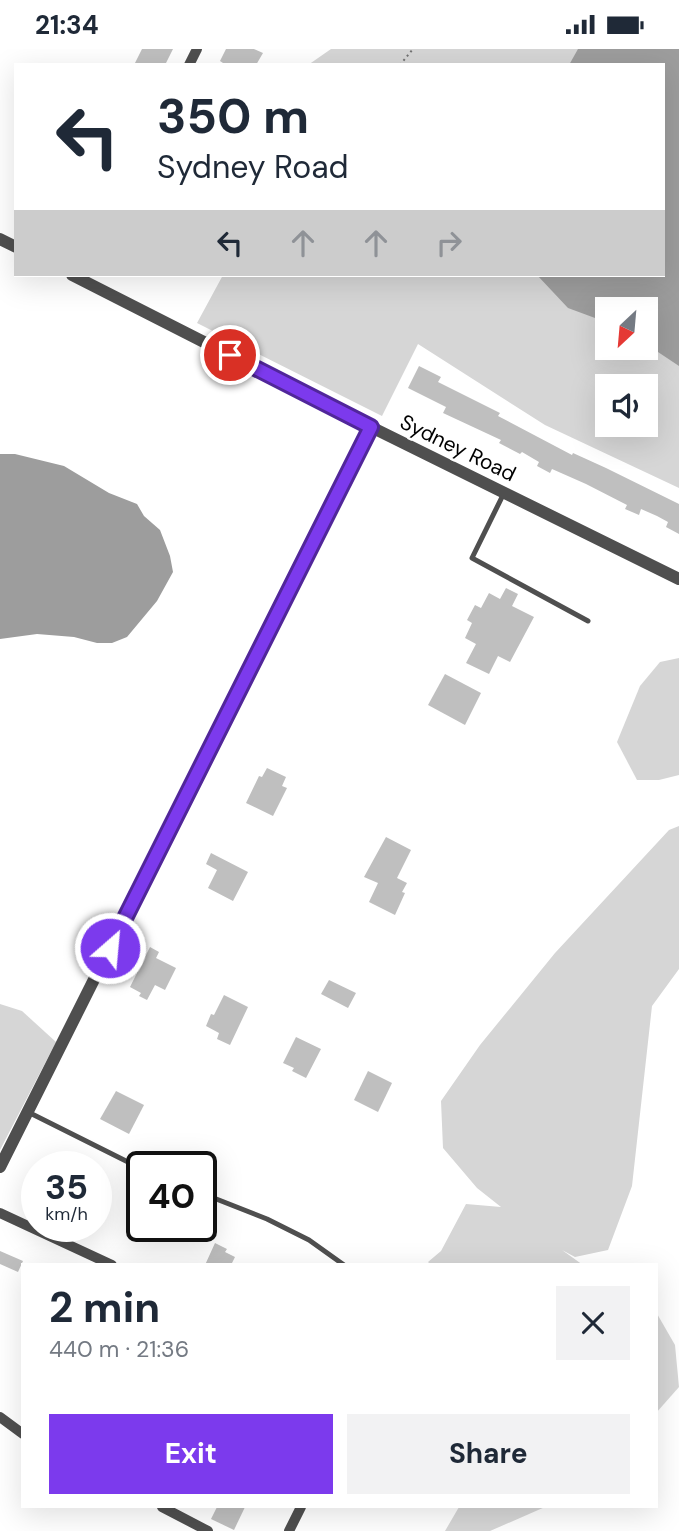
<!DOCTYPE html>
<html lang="en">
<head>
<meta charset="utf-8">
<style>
	:root { --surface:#fff; --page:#f2f2f3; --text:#1f2937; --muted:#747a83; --accent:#7c3aed }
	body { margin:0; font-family:"DM Sans",sans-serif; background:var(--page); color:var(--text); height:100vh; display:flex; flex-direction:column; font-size:26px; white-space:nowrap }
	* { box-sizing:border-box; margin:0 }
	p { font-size:23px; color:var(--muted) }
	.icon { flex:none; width:38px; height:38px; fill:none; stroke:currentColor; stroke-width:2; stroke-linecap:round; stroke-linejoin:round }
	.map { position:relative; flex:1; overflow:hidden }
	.panel { position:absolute; left:21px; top:1214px; width:637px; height:245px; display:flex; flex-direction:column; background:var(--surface); border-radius:0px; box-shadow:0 7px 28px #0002 }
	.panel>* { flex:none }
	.banner { position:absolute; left:14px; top:14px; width:651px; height:214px; border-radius:0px; box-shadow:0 7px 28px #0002; background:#fff; color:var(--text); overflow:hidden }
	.needle { width:46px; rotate:206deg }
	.tools { position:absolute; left:595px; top:248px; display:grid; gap:14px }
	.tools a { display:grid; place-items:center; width:63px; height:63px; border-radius:0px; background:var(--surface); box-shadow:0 7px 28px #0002; font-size:35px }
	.speed { position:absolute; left:21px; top:1102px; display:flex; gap:14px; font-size:35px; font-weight:700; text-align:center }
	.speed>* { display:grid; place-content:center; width:91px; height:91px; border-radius:50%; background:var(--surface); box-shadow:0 7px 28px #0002; line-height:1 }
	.speed small { font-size:18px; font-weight:400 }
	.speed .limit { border:4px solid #111; border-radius:10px; background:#fff; color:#111 }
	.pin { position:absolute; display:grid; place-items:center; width:60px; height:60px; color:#fff; margin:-30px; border:4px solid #fff; border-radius:50%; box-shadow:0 2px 7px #0007 }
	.me { position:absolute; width:77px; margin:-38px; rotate:27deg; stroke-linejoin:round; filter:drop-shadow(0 0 5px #0008) }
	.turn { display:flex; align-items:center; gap:24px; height:147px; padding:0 28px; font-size:32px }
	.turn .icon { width:91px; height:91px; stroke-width:2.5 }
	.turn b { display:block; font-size:49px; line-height:60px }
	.lanes { display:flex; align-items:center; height:66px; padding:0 28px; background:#0003; justify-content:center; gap:35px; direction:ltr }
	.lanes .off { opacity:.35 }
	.round { display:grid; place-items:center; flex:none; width:74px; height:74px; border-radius:0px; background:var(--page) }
	.overview { display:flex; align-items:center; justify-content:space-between; height:119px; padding:0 28px }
	h1 { font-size:42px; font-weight:700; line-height:52px }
	.action { display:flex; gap:14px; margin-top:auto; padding:14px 28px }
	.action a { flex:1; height:80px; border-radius:0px; background:var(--accent); color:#fff; font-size:28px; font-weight:700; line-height:80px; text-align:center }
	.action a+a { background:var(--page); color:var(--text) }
	.status { display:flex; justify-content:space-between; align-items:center; height:49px; padding:0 35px; background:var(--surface); direction:ltr }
	.status svg { height:19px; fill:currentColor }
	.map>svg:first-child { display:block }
	.green { fill:#d6d6d6; fill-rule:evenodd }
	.water { fill:#9d9d9d }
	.building { fill:#bfbfbf }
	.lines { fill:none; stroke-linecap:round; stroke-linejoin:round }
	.path { stroke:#717171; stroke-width:2; stroke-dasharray:2 3.5; stroke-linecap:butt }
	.service { stroke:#4f4f4f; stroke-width:5 }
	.minor { stroke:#4f4f4f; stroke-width:10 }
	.tertiary { stroke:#4f4f4f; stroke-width:12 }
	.route-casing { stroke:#51269a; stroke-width:18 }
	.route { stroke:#7c3aed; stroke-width:12 }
	.labels { text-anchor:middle; stroke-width:5; stroke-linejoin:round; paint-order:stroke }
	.street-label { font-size:21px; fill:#000; stroke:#fff }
</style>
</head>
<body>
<div class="status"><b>21:34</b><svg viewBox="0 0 49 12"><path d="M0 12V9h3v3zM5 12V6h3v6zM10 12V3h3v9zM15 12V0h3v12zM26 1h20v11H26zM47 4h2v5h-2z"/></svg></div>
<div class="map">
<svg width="679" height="1482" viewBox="0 0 679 1482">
	<rect width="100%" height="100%" fill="#fff"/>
	<g class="green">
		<path d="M331,0h348v439l-134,-63 -127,-81 -36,72 -185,-93 26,-48h440v-210h-355zM607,261h39v38h-39zM607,338h39v38h-39z"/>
		<path d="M679,609v117l-20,5h-22l-20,-38 23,-56 20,-24z"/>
		<path d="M679,777v143l-27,37 -20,180 -24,64 -33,7 -13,-7 21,15h-152l-3,-3 13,-11 25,-47 35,3 -24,-19 -34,-40 -2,-47 39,-56 75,-92 114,-123z"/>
		<path d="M0,955l22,7 34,31 -56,108z"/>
		<path d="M656,1263l19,33 4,42 -23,26z"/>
		<path d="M459,1458h86l-55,24h-45z"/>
	</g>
	<g class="water">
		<path d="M578,0h101v317l-33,-22v-34h-39v3l-12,5 -27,-10 -31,-33h126v-210h-94z"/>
		<path d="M0,405h15l49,12 45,27 28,11 7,12 16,14 10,26 3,16 -16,29 -30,36 -15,6h-15l-23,-6 -37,-3 -37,5z"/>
	</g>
	<g class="building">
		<path d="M142,0h31l-8,16h-31z"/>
		<path d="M226,0h28l9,4 -7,12h-30l-6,-4z"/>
		<path d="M419,317l22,11 -3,5 62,31 -2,3 74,39 1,-2 33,15 73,36v30l-13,-7 2,-5 -11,-6 -16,-7 -2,6 -14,-6 2,-4 -41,-21 -34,-15 -2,4 -13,-7 2,-4 -17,-10 -2,2 -21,-11 2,-3 -58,-27 3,-6 -38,-19z"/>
		<path d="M506,539l12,6 -6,12 22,11 -24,45 -12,-6 -9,18 -23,-11 10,-19 -11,-6 7,-15 -5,-3 8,-15 6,3 8,-15 11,6z"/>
		<path d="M445,625l36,19 -16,32 -37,-20z"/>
		<path d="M267,719l19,9 -4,9 5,2 -14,28 -27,-13 13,-27 3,1z"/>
		<path d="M386,788l25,13 -14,28 10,5 -5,9 3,1 -10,22 -26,-13 9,-19 -14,-6z"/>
		<path d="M211,804l37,19 -15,29 -25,-13 9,-18 -11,-6z"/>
		<path d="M150,898l9,5 -3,6 20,10 -11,22 -10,-5 -8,15 -8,-4 2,-3 -11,-6z"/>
		<path d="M329,931l27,13 -8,15 -27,-14z"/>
		<path d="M224,946l24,12 -18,38 -13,-6 2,-6 -13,-7 5,-12 3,1z"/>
		<path d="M296,988l25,12 -15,29 -14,-7 2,-3 -11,-5z"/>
		<path d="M368,1022l24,12 -14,29 -24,-12z"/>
		<path d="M116,1042l28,14 -15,29 -29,-15z"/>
		<path d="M215,1194l12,6 -2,3 10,5 -4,8h-26z"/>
		<path d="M0,1202l23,10 -5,11 -18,-8z"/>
		<path d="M217,1458h28l-11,23 -23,-11z"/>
	</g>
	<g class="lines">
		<path class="path" d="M400,16l13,-16"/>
		<g class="service">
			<path d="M504,444l-32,65 116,63"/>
			<path d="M28,1063l114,57"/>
			<path d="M201,1144l66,26 42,21 35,25"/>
		</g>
		<g class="minor">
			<path d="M189,16l8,-16"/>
			<path d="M0,1164l112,52"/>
			<path d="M0,1368l23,17"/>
			<path d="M162,1458l46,24"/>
			<path d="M289,1482l12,-24"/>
		</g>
		<g class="tertiary">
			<path d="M0,190l16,8"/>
			<path d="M72,226l299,152 308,152"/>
			<path d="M0,1118l371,-740"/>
		</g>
	</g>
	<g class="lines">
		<defs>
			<path id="route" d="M110,899l261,-521 -141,-72"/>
		</defs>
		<use href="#route" class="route-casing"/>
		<use href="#route" class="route"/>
	</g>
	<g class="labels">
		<g class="street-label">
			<text transform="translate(458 399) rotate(26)" y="7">Sydney Road</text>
		</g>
	</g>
</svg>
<div class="tools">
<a><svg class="needle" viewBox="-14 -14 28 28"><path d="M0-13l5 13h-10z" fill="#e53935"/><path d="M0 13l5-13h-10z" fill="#747a83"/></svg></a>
<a><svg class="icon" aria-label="sound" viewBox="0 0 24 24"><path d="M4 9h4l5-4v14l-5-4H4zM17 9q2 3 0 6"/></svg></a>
</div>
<div class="speed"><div>35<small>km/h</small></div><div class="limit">40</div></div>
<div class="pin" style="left:230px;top:306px;background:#d93025"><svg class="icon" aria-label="arrive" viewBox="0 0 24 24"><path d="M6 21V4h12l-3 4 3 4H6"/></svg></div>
<svg class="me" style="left:110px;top:899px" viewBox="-20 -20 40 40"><circle r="17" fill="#7c3aed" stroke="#fff" stroke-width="3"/><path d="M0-11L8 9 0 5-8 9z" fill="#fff"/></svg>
<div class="banner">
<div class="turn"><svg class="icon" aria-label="left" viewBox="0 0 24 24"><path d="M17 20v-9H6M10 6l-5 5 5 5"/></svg><div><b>350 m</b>Sydney Road</div></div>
<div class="lanes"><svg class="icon" aria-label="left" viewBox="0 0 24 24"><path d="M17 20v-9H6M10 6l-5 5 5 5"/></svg><svg class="icon off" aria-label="ahead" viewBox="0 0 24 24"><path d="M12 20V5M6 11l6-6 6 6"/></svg><svg class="icon off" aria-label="ahead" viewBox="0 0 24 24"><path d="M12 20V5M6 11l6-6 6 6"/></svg><svg class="icon off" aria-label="right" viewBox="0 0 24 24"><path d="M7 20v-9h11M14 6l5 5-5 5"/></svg></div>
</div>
<section class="panel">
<div class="overview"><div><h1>2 min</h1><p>440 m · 21:36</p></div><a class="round"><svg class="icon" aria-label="close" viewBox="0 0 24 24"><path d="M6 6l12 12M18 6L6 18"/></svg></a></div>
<div class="action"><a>Exit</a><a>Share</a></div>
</section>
</div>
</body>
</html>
